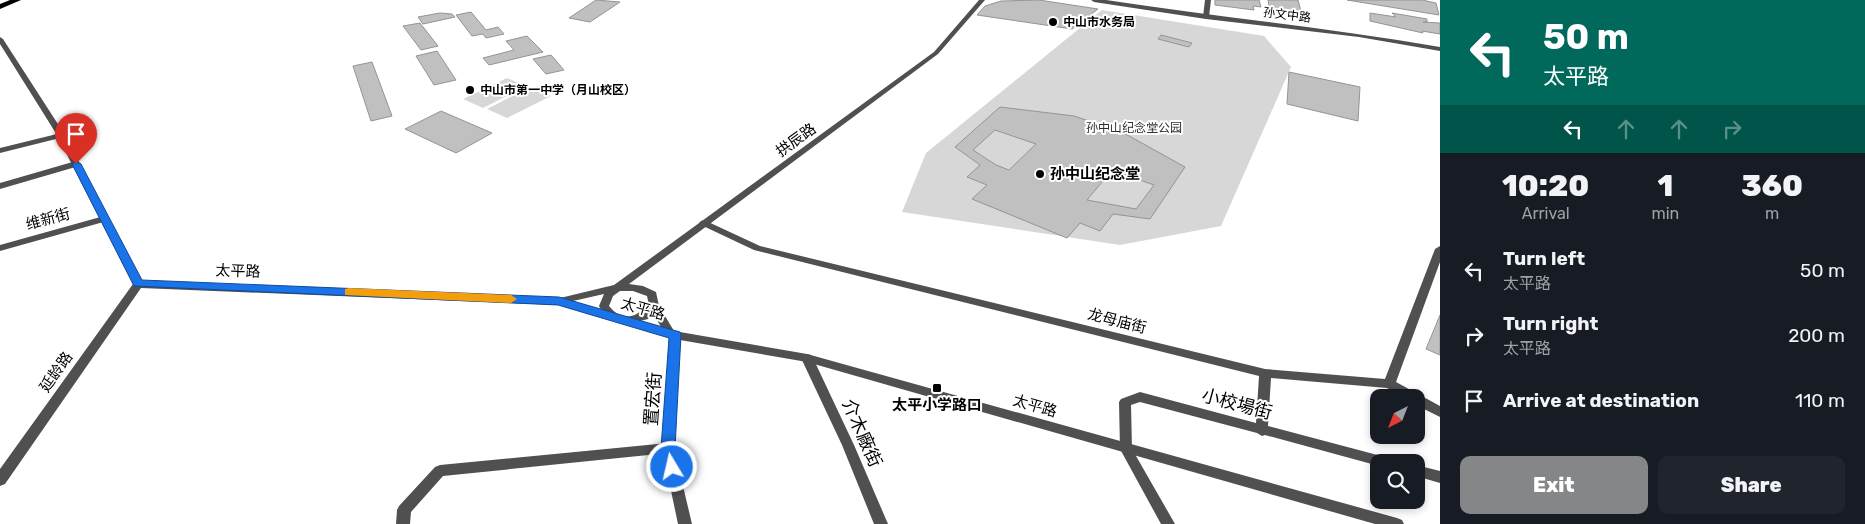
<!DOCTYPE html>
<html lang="en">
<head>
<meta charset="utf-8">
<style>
	:root { --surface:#171b24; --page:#20242c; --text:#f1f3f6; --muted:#9ea1a6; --accent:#858687 }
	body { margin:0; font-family:Rubik,"Noto Sans SC",sans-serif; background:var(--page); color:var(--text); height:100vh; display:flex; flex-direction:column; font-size:19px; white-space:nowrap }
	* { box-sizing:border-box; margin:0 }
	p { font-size:16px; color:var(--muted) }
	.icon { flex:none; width:28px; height:28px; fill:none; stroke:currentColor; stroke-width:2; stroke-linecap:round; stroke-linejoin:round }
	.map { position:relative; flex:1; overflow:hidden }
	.drawer { display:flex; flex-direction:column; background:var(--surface); width:425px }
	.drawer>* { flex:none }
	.hud { background:#00695c; color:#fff; overflow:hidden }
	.needle { width:32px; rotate:222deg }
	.tools { position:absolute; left:1370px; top:389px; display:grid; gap:10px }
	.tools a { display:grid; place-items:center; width:55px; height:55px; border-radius:10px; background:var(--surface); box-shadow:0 2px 8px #0003; font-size:25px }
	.pin { position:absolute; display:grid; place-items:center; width:42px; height:42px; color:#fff; margin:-51px -21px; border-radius:50% 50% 50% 0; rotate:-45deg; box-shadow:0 0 5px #0007 }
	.pin .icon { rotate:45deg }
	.me { position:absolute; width:55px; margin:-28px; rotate:351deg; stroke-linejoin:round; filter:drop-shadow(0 0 4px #0008) }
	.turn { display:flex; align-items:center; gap:18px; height:105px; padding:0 20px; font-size:22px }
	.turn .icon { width:65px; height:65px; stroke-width:2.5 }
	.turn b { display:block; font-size:35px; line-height:42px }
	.lanes { display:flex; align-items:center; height:48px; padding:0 20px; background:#0003; justify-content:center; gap:25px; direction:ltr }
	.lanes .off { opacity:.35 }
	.eta { display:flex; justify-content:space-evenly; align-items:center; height:85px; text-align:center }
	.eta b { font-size:30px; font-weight:800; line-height:35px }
	.cta { display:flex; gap:10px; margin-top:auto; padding:10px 20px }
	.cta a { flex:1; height:58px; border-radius:10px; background:var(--accent); color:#fff; font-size:20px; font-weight:800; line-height:58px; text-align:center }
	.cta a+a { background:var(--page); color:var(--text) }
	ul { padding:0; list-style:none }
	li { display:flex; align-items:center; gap:15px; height:65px; padding:0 20px }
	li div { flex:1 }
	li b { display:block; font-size:19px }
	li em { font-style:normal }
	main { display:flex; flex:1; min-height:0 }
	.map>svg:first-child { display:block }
	.green { fill:#d7d7d7 }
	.building { fill:#c0c0c0; stroke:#949494; fill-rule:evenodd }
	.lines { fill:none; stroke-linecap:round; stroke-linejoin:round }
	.minor { fill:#505050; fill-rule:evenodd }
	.tertiary { fill:#505050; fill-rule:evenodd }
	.primary { fill:#000; fill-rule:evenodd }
	.route { fill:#1a73e8; stroke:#114b97 }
	.slow { fill:#f59e0b }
	.poi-dot { fill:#000; stroke:#fff; stroke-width:2 }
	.labels { text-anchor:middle; stroke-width:4; stroke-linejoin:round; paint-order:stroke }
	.far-street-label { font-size:12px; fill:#000; stroke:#fff }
	.far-poi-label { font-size:12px; font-weight:bold; fill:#000; stroke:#fff; text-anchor:start }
	.far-park-label { font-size:12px; fill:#2e2e2e; stroke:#fff }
	.street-label { font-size:15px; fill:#000; stroke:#fff }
	.poi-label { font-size:15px; font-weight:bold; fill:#000; stroke:#fff; text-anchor:start }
	.near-street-label { font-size:18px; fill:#000; stroke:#fff }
</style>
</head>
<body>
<main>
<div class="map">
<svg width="1440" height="524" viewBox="0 0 1440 524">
	<rect width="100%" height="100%" fill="#fff"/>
	<g class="green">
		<path d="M1102,10l162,26 27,31 -70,159 -101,19 -218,-33 24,-59z"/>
		<path d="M507,78l19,8 -43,22 -20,-9z"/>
		<path d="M530,87l21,9 -44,22 -20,-9z"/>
	</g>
	<g class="building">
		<path d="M596,0l24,2 -30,20 -21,-4z"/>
		<path d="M1039,0l59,9 -26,20 -95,-14 8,-9 16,-5z"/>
		<path d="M1215,0h44l2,7 -8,-1 1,4 -39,-5z"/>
		<path d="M1268,0h30l4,15 -32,-4z"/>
		<path d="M1347,0h75l14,3 3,12z"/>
		<path d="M471,12l15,18 12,-3 6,7 -18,4 -3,-4 -11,2 -16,-21z"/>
		<path d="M440,13l12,1 3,3 -32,7 -5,-7z"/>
		<path d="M1370,13l26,4 -4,-4 35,6v3h-4l17,1v11l-18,-3 1,2 -53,-12z"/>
		<path d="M420,23l18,23 -17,4 -18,-24z"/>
		<path d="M1161,35l31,8 -3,4 -31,-8z"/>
		<path d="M527,36l16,16 -54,13 -6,-7 31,-8 -8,-9z"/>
		<path d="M437,51l19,29 -22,5 -18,-29z"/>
		<path d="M551,55l13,15 -18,4 -13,-15z"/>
		<path d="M372,62l20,54 -21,5 -18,-55z"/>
		<path d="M1289,72l71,15 -2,34 -71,-17z"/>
		<path d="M1000,107l74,9 48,16 63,35 -35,52 -37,-5 -13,17 -20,-8 -13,15 -95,-39 15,-14 -20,-8 13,-12 -25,-18zM995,130l41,14 -27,26 -13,-5 -23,-15zM1112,170l42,15 -18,24 -49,-9z"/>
		<path d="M441,111l51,22 -36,20 -51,-24z"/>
		<path d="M1440,315v40l-14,-6z"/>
	</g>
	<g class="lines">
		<g class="minor">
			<path d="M1205,0h6l-2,17 -3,2 -3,-2z"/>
			<path d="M61,133l4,2 -1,2 -64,16v-5z"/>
			<path d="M76,161l4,3 -1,2 -79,23v-6z"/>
			<path d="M104,216l5,3 -2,2 -107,30v-6z"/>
			<path d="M704,220l56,26 505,123 120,10 50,-130 5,-3v16l-44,120 44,24v11l-24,-12v-7h-13l-16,-10 -116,-10 -3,48 117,31 5,1 2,4h-13v4l-114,-31 -3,1 -5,-3 -117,-31 -9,3 1,44 43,75h-14l-41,-75 -1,-47 2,-3 19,-7 116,31 3,-47 -505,-126 -53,-25 -2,-2 2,-2z"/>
			<path d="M807,354l4,1 2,3 41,87 34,79h-14l-32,-79 -41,-87 2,-3z"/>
			<path d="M668,443l5,1 1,4 -1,4 -5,1 -225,23 -32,36 -1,12h-14l1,-14 2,-4 36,-39 5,-2z"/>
			<path d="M1416,465l24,6v12l-24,-7z"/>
		</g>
		<g class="tertiary">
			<path d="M979,0h6l-47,54 -309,230 14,2 13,6 3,14 15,25 133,23 590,164 5,2 2,4h-29l-568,-162 -127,-22 -6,108 18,76h-14l-16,-76 7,-111 -110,-32 -418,-17 -136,196 -5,2v-17l133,-185 -76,-149 -57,-91v-7l3,2 62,96 76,146 419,17 54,-13 320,-233zM620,291h13l14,5 2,9c-14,13 -27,17 -40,1l4,-10zM604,294l-5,12 2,4 -28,-9zM653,313l8,14 -21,-6 8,-2z"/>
			<path d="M1091,0h15c111,17 223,28 334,47v4l-81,-14 -153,-18 -112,-17z"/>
		</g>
		<path class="primary" d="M10,0h11l-21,9v-5z"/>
	</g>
	<path class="route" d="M76,161l5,3 61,116 417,17 121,35 1,3 -6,113 5,19 -2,4 -6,2 -5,-2 -6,-23 8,-110 -111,-33 -424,-19 -62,-122z"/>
	<path class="slow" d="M349,288l162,7 6,4 -6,4 -166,-8v-6z"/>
	<g class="poi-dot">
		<circle cx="1053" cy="22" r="5"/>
		<circle cx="470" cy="90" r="5"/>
		<circle cx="1040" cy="174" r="5"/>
		<rect x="932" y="383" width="10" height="10" rx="2.5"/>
	</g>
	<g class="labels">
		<g class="far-street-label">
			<text transform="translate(1287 15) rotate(7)" y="4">孙文中路</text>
		</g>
		<g class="far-poi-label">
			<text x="1063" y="26">中山市水务局</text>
			<text x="480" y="94">中山市第一中学（月山校区）</text>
		</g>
		<g class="far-park-label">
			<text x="1134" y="132">孙中山纪念堂公园</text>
		</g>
		<g class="street-label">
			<text transform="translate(796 140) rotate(-36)" y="5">拱辰路</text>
			<text transform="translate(48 219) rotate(-15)" y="5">维新街</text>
			<text transform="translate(238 271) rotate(2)" y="5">太平路</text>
			<text transform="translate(643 309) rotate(16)" y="5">太平路</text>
			<text transform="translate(1117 321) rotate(14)" y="5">龙母庙街</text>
			<text transform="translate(56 372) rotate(-55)" y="5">延龄路</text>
			<text transform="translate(1035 406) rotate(16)" y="5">太平路</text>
		</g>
		<g class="poi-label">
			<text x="1050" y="179">孙中山纪念堂</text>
			<text x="937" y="410" text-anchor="middle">太平小学路口</text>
		</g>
		<g class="near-street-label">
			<text transform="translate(653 399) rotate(-86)" y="6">置宏街</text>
			<text transform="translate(1237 404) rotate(15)" y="6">小校場街</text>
			<text transform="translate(862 433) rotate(66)" y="6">介木廠街</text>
		</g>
	</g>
</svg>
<div class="tools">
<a><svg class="needle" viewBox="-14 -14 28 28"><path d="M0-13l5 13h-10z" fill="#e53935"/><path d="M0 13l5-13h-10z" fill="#9ea1a6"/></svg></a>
<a><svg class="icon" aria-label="search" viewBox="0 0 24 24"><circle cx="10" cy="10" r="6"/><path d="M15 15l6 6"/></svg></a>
</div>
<div class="pin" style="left:76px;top:164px;background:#d93025"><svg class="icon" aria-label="arrive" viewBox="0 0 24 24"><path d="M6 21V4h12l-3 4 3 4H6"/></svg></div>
<svg class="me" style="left:672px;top:467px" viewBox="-20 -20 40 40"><circle r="17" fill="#1a73e8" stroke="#fff" stroke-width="3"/><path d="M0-11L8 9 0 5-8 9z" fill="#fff"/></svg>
</div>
<section class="drawer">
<div class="hud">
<div class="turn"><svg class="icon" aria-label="left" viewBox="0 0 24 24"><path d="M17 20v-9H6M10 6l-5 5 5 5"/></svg><div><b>50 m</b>太平路</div></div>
<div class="lanes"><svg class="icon" aria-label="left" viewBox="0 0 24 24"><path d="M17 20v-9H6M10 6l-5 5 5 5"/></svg><svg class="icon off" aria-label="ahead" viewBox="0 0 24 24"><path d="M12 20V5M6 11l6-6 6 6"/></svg><svg class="icon off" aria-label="ahead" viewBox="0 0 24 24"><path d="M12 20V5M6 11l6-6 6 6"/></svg><svg class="icon off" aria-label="right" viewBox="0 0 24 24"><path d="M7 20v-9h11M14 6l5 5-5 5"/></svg></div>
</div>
<div class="eta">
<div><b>10:20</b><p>Arrival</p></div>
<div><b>1</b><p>min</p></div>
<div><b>360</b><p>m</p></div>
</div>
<ul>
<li><svg class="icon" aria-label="left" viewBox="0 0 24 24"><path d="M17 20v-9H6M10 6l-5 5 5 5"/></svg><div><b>Turn left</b><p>太平路</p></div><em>50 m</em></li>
<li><svg class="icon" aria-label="right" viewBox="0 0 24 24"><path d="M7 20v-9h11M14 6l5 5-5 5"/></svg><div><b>Turn right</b><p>太平路</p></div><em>200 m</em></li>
<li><svg class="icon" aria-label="arrive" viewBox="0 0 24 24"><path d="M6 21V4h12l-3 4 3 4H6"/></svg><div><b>Arrive at destination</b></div><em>110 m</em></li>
</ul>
<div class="cta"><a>Exit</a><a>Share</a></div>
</section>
</main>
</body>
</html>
